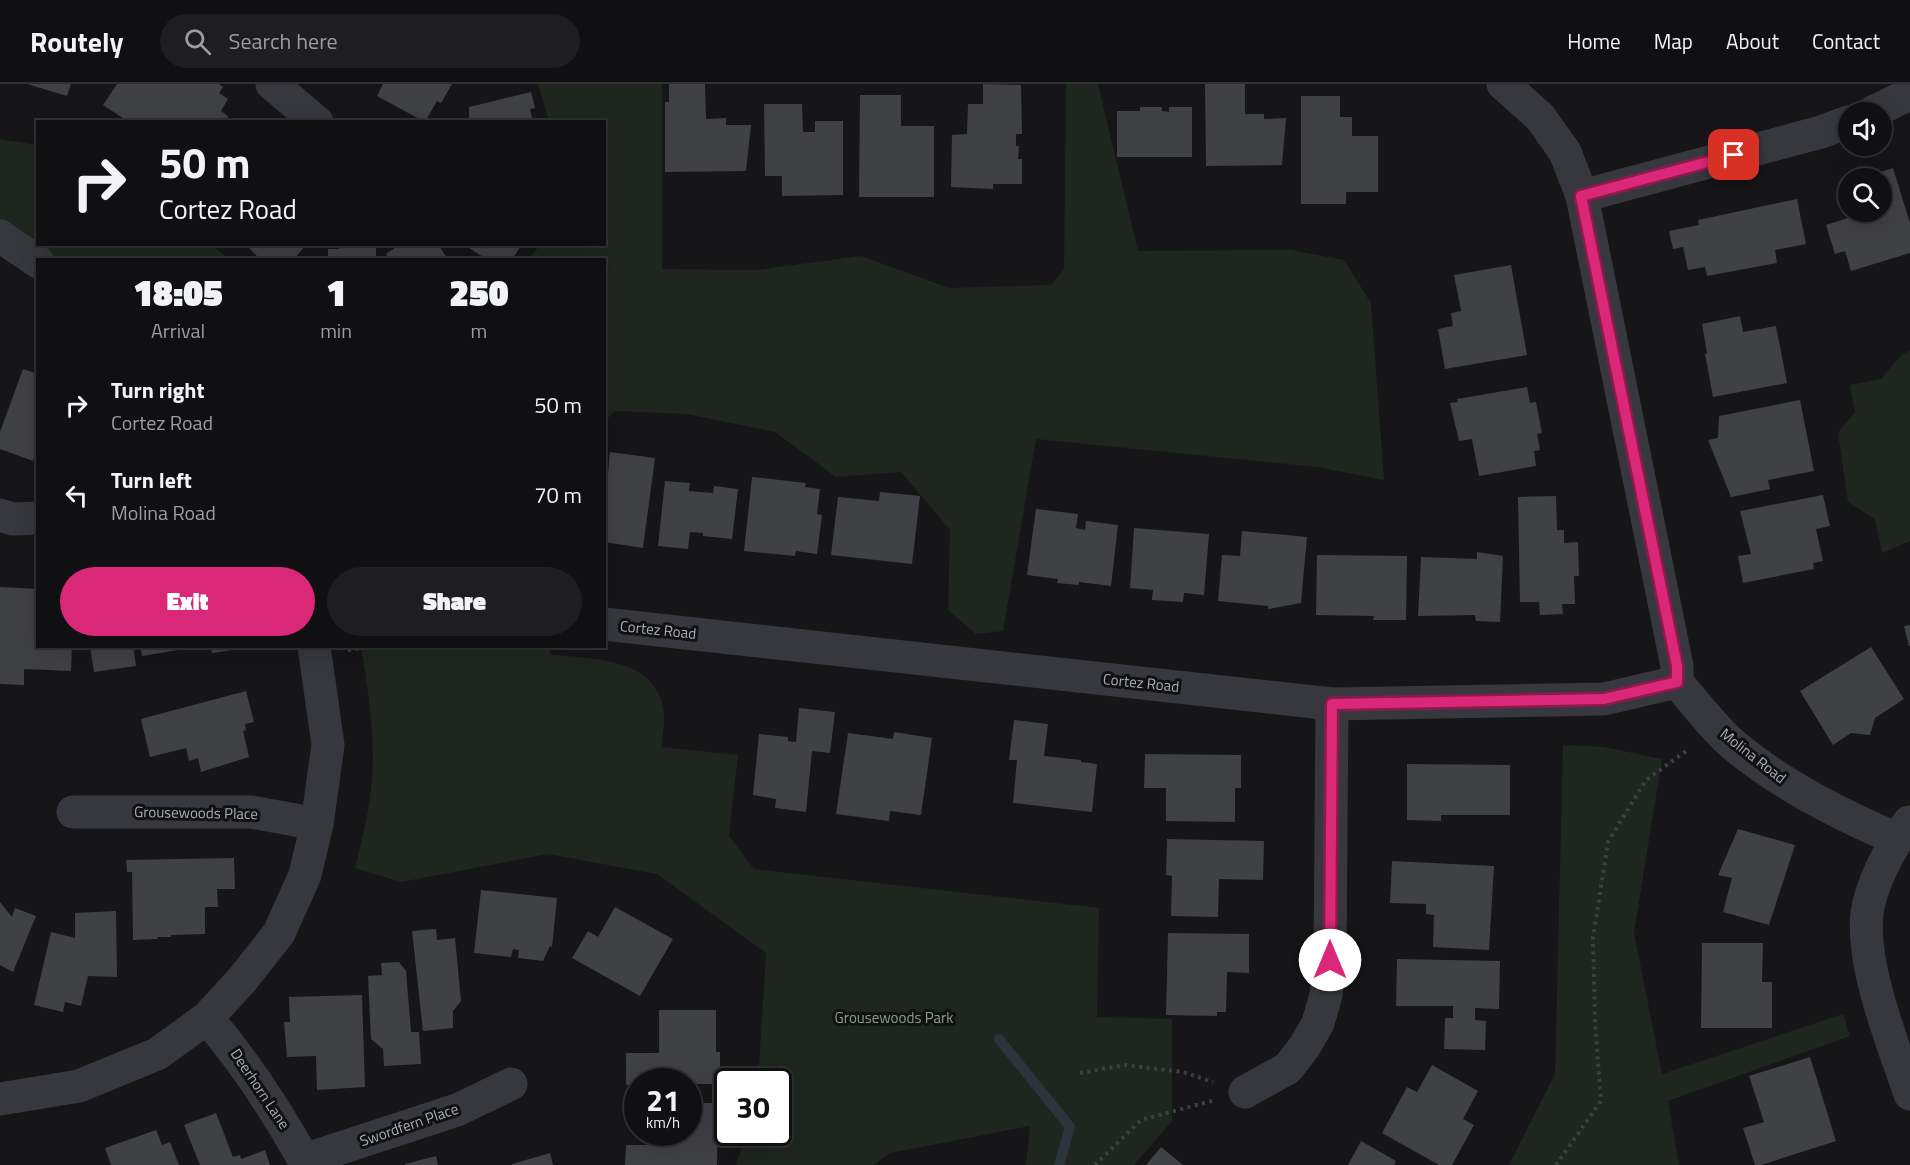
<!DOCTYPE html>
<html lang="en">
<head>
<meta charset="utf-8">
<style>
	:root { --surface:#101012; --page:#1e1e20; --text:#f1f3f6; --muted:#9c9d9f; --line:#303032; --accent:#db2777 }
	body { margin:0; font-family:"Titillium Web",sans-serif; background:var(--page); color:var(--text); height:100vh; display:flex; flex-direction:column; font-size:22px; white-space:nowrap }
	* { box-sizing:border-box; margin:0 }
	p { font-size:20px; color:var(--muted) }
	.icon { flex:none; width:33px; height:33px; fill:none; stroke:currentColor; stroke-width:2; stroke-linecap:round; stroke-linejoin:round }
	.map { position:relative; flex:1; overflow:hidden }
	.sheet { position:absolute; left:36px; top:174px; width:570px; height:390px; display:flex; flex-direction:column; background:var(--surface); border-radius:0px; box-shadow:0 6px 24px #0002,0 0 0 2px var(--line) }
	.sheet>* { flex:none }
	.hud { position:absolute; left:36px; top:36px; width:570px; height:126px; border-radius:0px; box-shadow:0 6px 24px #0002,0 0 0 2px var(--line); background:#101012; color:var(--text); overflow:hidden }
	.fabs { position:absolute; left:1838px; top:18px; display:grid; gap:12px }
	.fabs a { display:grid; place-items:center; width:54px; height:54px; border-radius:50%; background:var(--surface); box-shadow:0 6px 24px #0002,0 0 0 2px var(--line); font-size:30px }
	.speed { position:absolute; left:624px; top:984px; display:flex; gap:12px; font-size:30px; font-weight:700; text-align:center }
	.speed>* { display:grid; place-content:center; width:78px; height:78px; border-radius:50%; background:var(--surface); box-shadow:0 6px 24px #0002,0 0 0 2px var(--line); line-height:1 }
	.speed small { font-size:15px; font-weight:400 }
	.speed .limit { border:3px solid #111; border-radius:9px; background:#fff; color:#111 }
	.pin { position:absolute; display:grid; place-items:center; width:51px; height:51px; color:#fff; margin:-26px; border-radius:12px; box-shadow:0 3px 9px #0006 }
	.me { position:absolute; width:66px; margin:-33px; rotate:0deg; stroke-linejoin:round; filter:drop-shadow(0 0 4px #0008) }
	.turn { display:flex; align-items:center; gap:21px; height:126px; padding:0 24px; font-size:27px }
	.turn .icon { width:78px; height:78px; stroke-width:2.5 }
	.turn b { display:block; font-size:42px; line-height:51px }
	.eta { display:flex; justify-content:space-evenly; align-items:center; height:102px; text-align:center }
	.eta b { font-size:36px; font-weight:800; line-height:42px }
	.action { display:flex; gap:12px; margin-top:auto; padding:12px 24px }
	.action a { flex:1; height:69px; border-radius:36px; background:var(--accent); color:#fff; font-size:24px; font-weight:800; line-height:69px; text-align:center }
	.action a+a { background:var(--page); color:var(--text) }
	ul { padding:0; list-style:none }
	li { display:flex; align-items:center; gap:18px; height:90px; padding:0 24px }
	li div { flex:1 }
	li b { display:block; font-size:22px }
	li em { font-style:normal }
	header { display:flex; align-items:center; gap:36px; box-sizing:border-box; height:84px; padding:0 30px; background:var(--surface); border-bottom:2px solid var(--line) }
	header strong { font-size:28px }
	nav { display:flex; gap:33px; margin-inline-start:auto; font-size:21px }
	.search { width:420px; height:54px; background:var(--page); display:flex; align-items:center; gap:15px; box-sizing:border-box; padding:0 21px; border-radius:33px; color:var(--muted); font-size:22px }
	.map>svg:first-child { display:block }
	.green { fill:#1e261f }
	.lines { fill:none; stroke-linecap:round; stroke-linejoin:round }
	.stream { stroke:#2c353c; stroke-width:10 }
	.building { fill:#404145 }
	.path { stroke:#3d3f44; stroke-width:4; stroke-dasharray:3 4.5; stroke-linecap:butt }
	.minor { stroke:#37383d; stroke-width:33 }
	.route-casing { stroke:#8e194d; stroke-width:15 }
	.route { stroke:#db2777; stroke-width:10 }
	.labels { text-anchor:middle; stroke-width:6; stroke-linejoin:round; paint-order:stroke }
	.street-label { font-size:15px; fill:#a8adb8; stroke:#111113 }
	.park-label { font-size:15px; fill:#7fa381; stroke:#111113 }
</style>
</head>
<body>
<header>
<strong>Routely</strong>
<div class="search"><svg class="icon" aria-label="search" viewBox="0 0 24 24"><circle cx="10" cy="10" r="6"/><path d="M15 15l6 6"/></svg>Search here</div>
<nav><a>Home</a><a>Map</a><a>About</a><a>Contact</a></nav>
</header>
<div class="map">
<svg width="1910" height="1081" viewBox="0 0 1910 1081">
	<rect width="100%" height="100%" fill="#161618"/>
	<g class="green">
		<path d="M538,0h124v185l95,1 104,-14 88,32 102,-3 13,-16 2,-185h32l40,167 153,-1 53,10 27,43 13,177 -66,-13 -282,-28 -33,192 -27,3 -28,-24 2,-80 -49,-58 -65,5 -61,-45 -88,-18 -72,-3 -10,10 -1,-161 -75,-1 11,-14 64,-1v-122l-55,-1z"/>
		<path d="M0,55l37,6 1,99 174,1 17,14h-171l-58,-38z"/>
		<path d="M1910,267v190l-28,12 -7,-34 -27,-17 -10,-69 17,-21 -5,-27 31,-6 21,-25z"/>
		<path d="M361,563h189v7c42,6 109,2 114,60 1,10 -2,22 -2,33l76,8 -9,81 25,33 345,39 -2,109 75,2v102l-38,44h-108l4,-39 -140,27 -17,12h-137l10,-32 32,-1v-50l-20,-1 8,-128 -109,-79 -109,-20 -147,28 -46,-14c6,-26 13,-51 16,-78 5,-48 -2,-96 -10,-143z"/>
		<path d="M1563,661l41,2 58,12 -28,174 28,141 181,-60 7,22 -182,65 11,64h-170l46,-91z"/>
	</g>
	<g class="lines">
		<path class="stream" d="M999,955l71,88 -11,38"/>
	</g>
	<g class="building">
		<path d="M27,0h44l-4,12z"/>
		<path d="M117,0h102l4,3 -4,6 9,6 -7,12 7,5 -3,6h-96l-26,-17z"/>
		<path d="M383,0h69l-11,19 -4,-2 -12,21 -48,-26z"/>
		<path d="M669,0h36l1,35 20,-1v7h25l-5,46 -81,1v-70h4z"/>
		<path d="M983,0l38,1 1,49h-6v12h3l-1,13h4v25h-29v5l-42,-2 1,-52 15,-1 1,-30h15z"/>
		<path d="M1205,0h40v30h19v5l22,-1 -4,47 -76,1z"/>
		<path d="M531,8l4,16 -5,1 3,13h-64v-15z"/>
		<path d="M860,11h41v31h33v71h-75z"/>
		<path d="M1301,12h39v21h12v19h26v56h-32v12h-45z"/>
		<path d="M764,20h38l1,28h12v-11h28v74l-61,1v-20h-17z"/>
		<path d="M1140,23h22v4l7,1v-5h23v50h-75v-46h23z"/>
		<path d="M1893,84l17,55v30l-59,18 -6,-20 -10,3 -9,-29 31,-10 -1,-3h25v-34h-19z"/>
		<path d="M1797,115l9,45 -31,6 2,13 -70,13 -2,-9 -17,3 -5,-23 -10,2 -4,-18 30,-6 -1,-5z"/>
		<path d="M245,160h62l-14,16h-32z"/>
		<path d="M339,160h37v16h-48v-11h11z"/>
		<path d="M395,160h43l10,16h-58l-4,-6 10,-7z"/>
		<path d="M463,160h59l-9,14 -2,-1 -1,3h-22z"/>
		<path d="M1511,181l16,90 -82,14 -7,-40 15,-3 -2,-13 10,-2 -7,-36z"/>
		<path d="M1740,232l3,16 33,-6 11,57 -74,14 -8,-43 2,-1 -5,-29z"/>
		<path d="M23,285l15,5v84l-4,-1 -1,4 -33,-12v-17z"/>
		<path d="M1527,303l3,16 6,-1 6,31 -5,1 3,16 -6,1 2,15 -57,10 -7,-37 -13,2 -9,-38 8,-1 -1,-3z"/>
		<path d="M1800,316l14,71 -46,9 2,9 -39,8 -23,-57 10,-2 1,-22z"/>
		<path d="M610,368l45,6 -12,90 -39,-6v-68h4z"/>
		<path d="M752,393l54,6 -1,4 15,2 -3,25 5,1 -5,39 -21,-3 -1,5 -51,-5z"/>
		<path d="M665,397l25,2 -1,8 24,2 1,-7 24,3 -6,50 -29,-3v-3l-13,-1 -2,17 -30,-3z"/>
		<path d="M880,408l40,4 -8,68 -81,-9 7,-58 41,4z"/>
		<path d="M1823,411l7,31 -14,3 7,32 -10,2 1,6 -71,14 -5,-27 13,-2 -11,-43z"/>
		<path d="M1556,412l1,34h7v13l14,-1 1,34h-5l1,28h-13l1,10 -23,1 -1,-13h-19l-2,-105z"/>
		<path d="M1036,425l42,5 -2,14 9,2 1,-9 32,4 -7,61 -32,-4v3l-22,-2 1,-4 -31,-4z"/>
		<path d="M1134,444l75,6 -5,61 -20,-2 -1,9 -31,-2 1,-10 -23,-2z"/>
		<path d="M1242,447l65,6 -6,66 -33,6v-3l-50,-5 4,-46 18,1z"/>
		<path d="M1477,468l26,4 -3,66 -24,-1 -1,-6 -57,1 3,-59 56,2z"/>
		<path d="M1317,471l90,1 -1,64h-33l1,-4 -58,-1z"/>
		<path d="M0,503l38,2v57h34l-1,25 -47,-2v16l-24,-1z"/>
		<path d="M1910,541v21h-1l-5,-20z"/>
		<path d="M90,562h43l3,20 -42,6z"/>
		<path d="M140,562h44v3l-42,7z"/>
		<path d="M211,562h35v2l-34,5z"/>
		<path d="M1871,563l33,52 -29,19 -5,17 -19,-2 -18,12 -33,-54z"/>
		<path d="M246,607l8,31 -9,2 1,6 -3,1 6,26 -48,15 -3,-14 -9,3 -3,-13 -36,9 -9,-38z"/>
		<path d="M799,624l36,4 -5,41 -18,-2 -6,61 -31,-4 1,-9 -23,-4 6,-61 29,3v4l8,1z"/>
		<path d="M1014,636l34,4 -4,32 37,4v2l16,2 -5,48 -79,-9 4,-43h-8z"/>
		<path d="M894,648l38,6 -11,77 -31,-4 -1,10 -53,-7 12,-81 45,6z"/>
		<path d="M1145,670l96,1v33h-6v34l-69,-1v-33h-22z"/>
		<path d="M1407,680l103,1v50h-69v6l-34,-1z"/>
		<path d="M1738,745l57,16 -26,80 -46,-13 9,-34 -14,-3z"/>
		<path d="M1167,755l97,2 -1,39 -44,-1 -1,38 -47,-1 1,-40 -6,-1z"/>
		<path d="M234,774l1,31h-18l1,18h-13v27l-34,1v2h-14l1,2 -25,1 -1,-68h-5l-1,-12z"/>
		<path d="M1392,777l102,5 -5,84 -56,-3 1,-32 -8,-1v-10l-36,-1z"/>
		<path d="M481,806l76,8 -5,49 -2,-1 -7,15 -25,-3 1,-8 -6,-1 -2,8 -37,-4z"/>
		<path d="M0,818l12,15 3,-9 21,8 -23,56 -13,-7z"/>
		<path d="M615,823l58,32 -33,57 -68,-38 16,-27 10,6z"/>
		<path d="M116,827l1,66 -29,-1 -7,30 -16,-4 -2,10 -29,-7 17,-73 24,6v-25z"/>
		<path d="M436,845l1,11 18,-2 6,63 -8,10v17l-30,3 -11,-100z"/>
		<path d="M1168,849l81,1v39l-22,-1 -1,40h-9v4l-51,-1z"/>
		<path d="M1702,859h61l-1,39h10v46h-71z"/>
		<path d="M1397,875l103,2 -1,48 -24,-1v12l11,1 -1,29 -41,-1 1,-31h8v-12h-57z"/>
		<path d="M399,878l7,9 5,61h8l2,32 -37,2 -1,-17 -12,-10 -3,-63 14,-1 -1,-12z"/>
		<path d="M362,911l3,92 -48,3 -1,-34 -29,1 -3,-35h6l-1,-25z"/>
		<path d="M659,926h57v42h4v32h-32v-2h-50v4l-12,-1v-32h33z"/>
		<path d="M1810,973l26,84 -75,24h-6l-12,-37 21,-6 -15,-46z"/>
		<path d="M1432,981l46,26 -15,28 11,6 -22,40h-13l-57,-32 25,-46 10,5z"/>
		<path d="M688,1019h30l-1,62h-92l1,-20h24v-13h38z"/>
		<path d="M216,1029l17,44 7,-2 1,4 24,-9 5,15h-70l-16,-40z"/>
		<path d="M156,1046l6,15 8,-3 9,23h-68l-6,-17z"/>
		<path d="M1361,1057l35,20 -2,4h-46z"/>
		<path d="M1161,1063l22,18h-37z"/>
		<path d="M550,1069l3,12h-41v-1z"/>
		<path d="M436,1072l2,9h-33v-1z"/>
	</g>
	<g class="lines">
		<g class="path">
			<path d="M348,566l29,-4"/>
			<path d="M1080,989l45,-8 58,7 30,10"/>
			<path d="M1095,1081l46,-45 74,-20"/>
			<path d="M1556,1081l45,-64 -6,-79 -2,-84 15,-96 38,-62 43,-31"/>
		</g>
		<g class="minor">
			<path d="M272,0l45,38"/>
			<path d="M1503,0l37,33 25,35 17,44 95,470v16c17,20 33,41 52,59 48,42 109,73 168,98"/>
			<path d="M1873,28l37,-18"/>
			<path d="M1582,112l239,-64 27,-10"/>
			<path d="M0,152l38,26"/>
			<path d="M0,431l13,4 25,-1"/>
			<path d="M604,540l728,80 272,-5 73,-17"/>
			<path d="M73,728h178l66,12"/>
			<path d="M1909,738c-18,24 -38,62 -42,91 -6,53 26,131 43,181"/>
			<path d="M207,934c38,44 69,92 97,142l1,5"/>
			<path d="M1245,1008l43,-24 17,-22 13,-23 8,-28 4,-35 2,-256"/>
			<path d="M0,1015l79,-13 78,-32 50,-36 35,-38 37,-47 26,-58 12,-51 11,-79 -14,-99"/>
			<path d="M304,1076l153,-50 54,-26"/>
		</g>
	</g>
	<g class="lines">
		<defs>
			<path id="route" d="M1330,876l2,-256 272,-5 73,-17v-16l-96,-470 153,-41"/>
		</defs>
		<use href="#route" class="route-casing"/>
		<use href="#route" class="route"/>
	</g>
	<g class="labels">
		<g class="street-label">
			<text transform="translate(658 546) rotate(6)" y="5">Cortez Road</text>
			<text transform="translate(1141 599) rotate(6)" y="5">Cortez Road</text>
			<text transform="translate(1753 672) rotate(38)" y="5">Molina Road</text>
			<text transform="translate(196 729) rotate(1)" y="5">Grousewoods Place</text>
			<text transform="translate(260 1005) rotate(56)" y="5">Deerhorn Lane</text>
			<text transform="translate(409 1041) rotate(-19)" y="5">Swordfern Place</text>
		</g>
		<g class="park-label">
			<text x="894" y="939">Grousewoods Park</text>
		</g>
	</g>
</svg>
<div class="fabs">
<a><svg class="icon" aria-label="sound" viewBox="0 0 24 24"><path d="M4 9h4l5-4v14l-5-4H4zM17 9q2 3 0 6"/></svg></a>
<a><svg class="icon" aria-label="search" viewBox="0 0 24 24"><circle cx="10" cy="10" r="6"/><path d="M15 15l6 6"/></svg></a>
</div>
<div class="speed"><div>21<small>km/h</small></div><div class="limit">30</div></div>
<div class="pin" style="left:1734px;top:71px;background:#d93025"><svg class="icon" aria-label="arrive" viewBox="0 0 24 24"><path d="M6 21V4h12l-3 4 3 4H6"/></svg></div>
<svg class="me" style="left:1330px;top:876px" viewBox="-20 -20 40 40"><circle r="19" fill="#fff"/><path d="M0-13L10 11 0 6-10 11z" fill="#db2777"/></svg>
<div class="hud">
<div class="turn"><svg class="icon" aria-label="right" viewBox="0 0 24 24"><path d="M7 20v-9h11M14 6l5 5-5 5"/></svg><div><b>50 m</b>Cortez Road</div></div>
</div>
<section class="sheet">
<div class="eta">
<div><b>18:05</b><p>Arrival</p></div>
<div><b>1</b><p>min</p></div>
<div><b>250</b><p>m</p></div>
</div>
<ul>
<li><svg class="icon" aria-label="right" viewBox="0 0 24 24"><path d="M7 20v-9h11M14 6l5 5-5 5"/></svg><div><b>Turn right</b><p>Cortez Road</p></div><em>50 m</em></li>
<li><svg class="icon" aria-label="left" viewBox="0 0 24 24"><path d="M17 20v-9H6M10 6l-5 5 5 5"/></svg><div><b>Turn left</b><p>Molina Road</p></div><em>70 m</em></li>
</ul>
<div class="action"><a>Exit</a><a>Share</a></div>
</section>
</div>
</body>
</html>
